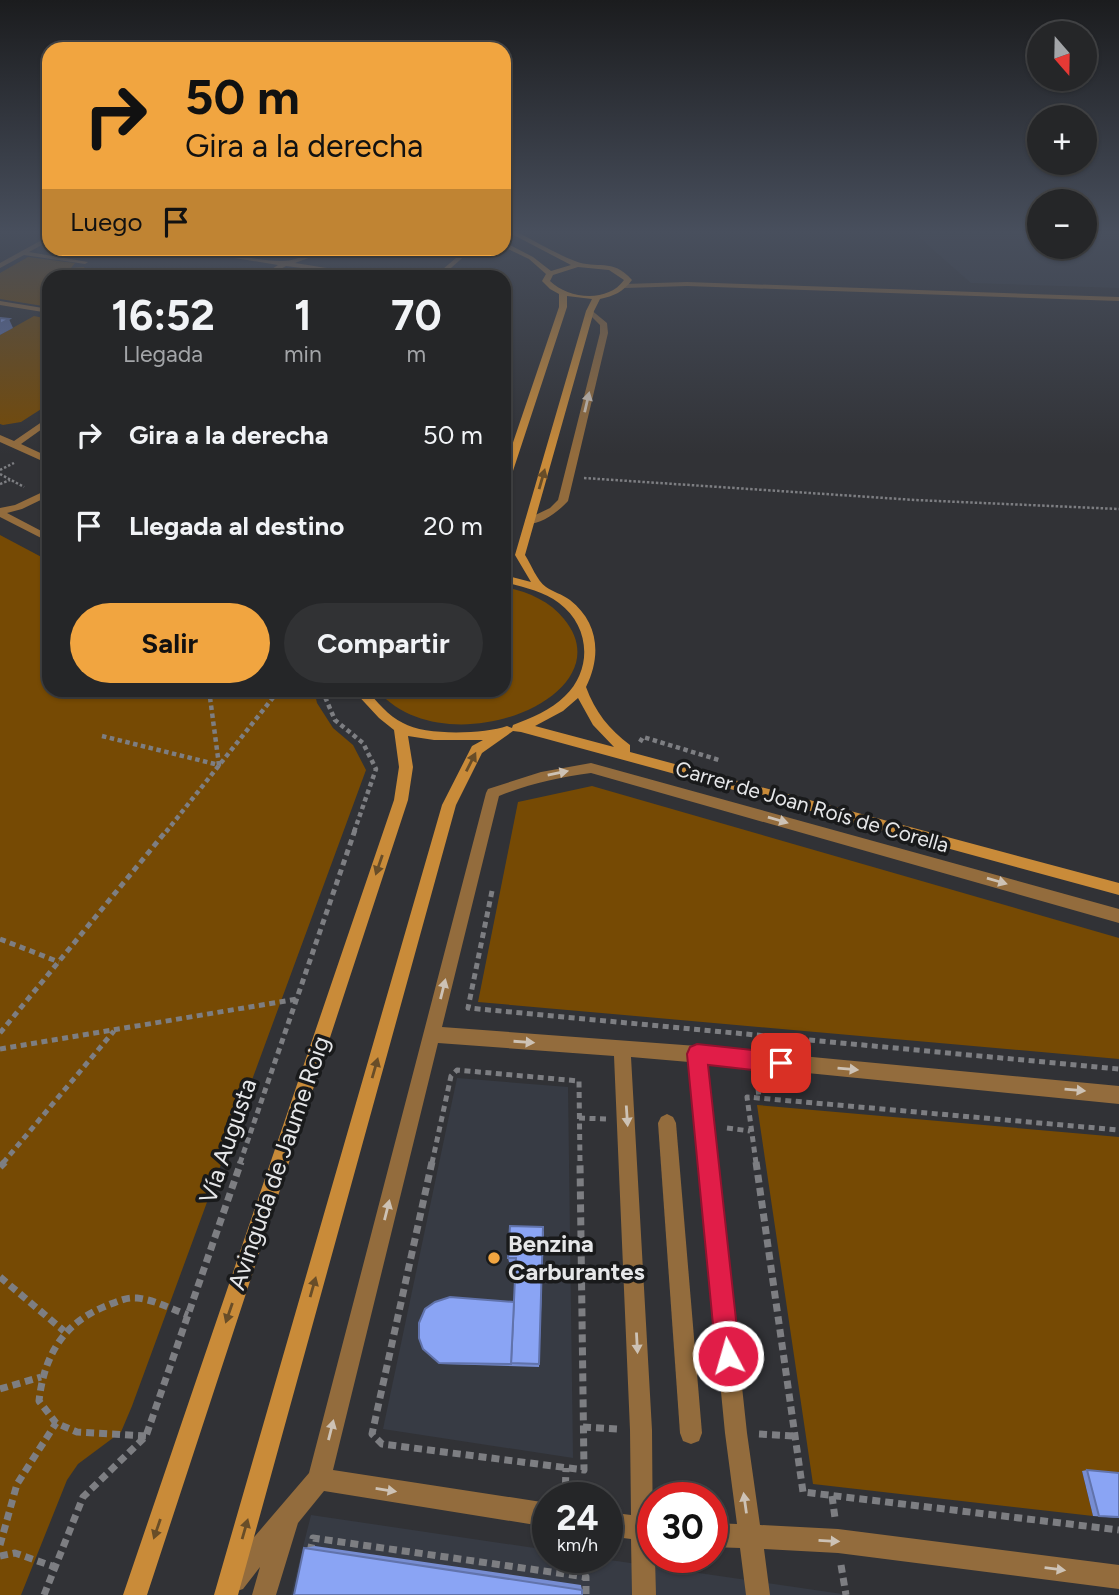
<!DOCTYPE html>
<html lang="es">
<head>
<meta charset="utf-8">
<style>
	:root { --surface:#252628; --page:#313234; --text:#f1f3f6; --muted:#a3a5a8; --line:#424345; --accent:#f1a540 }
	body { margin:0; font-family:Figtree,sans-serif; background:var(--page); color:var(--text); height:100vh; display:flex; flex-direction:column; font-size:26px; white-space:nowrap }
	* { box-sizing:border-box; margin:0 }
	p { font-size:23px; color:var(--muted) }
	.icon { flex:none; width:38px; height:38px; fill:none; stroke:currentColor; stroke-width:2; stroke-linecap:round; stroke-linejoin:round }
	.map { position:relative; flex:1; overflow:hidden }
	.panel { position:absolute; left:42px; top:270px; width:469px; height:427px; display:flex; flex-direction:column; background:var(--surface); border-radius:21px; box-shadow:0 2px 5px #0004,0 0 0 2px var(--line) }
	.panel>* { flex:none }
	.top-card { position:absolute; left:42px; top:42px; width:469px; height:214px; border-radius:21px; box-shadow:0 2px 5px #0004,0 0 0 2px var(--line); background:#f1a540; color:#111; overflow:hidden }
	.needle { width:46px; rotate:160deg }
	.buttons { position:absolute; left:1027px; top:21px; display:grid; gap:14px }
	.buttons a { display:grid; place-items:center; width:70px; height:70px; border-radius:50%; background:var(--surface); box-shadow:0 2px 5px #0004,0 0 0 2px var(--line); font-size:35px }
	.speed { position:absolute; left:532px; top:1482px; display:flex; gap:14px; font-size:35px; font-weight:700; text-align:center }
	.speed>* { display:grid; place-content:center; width:91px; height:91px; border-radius:50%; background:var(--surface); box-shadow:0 2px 5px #0004,0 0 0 2px var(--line); line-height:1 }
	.speed small { font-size:18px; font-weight:400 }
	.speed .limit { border:10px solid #d22; background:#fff; color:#111 }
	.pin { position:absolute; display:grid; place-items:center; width:60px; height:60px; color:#fff; margin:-30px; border-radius:14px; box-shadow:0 4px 10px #0006 }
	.me { position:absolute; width:77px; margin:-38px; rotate:354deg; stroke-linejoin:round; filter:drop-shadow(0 0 5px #0008) }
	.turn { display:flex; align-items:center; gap:24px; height:147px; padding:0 28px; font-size:32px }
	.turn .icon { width:91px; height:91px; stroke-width:2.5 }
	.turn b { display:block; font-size:49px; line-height:60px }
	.then { display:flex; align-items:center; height:66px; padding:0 28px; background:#0003; gap:14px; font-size:26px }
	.eta { display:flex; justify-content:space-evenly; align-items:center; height:119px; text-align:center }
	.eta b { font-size:42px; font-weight:700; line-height:49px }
	.action { display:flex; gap:14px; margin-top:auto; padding:14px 28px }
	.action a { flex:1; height:80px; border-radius:42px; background:var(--accent); color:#111; font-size:28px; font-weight:700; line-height:80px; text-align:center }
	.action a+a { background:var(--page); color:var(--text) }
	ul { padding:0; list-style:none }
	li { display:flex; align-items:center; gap:21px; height:91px; padding:0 28px }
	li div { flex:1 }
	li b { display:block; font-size:26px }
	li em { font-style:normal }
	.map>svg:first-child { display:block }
	.built { fill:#373b44 }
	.green { fill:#764a04 }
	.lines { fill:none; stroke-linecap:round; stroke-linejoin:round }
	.path-far3 { stroke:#7d7e82; stroke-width:2.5; stroke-dasharray:2.5 2; stroke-linecap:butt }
	.path-far2 { stroke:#7d7e82; stroke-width:4.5; stroke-dasharray:4.5 3.5; stroke-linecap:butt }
	.path-far1 { stroke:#7d7e82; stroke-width:5; stroke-dasharray:6 4.5; stroke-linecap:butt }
	.path { stroke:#7d7e82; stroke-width:7; stroke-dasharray:8 5; stroke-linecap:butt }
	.street { fill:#936c3d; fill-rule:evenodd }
	.secondary { fill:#c98b39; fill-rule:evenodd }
	.wall { fill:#778dd2 }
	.shaded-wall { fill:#6173ab }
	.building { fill:#8aa4f4; stroke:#6173ab; stroke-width:2 }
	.oneway { fill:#cdc2b5 }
	.oneway2 { fill:#684d28 }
	.route { fill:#e11d48; stroke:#92132f; stroke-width:2 }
	.poi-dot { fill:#f1a540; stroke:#191a1b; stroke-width:2.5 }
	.labels { text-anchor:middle; stroke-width:7; stroke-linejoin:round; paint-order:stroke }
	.street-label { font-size:21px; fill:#e6e7e9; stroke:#191a1b }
	.near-street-label { font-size:24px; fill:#e6e7e9; stroke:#191a1b }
	.near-poi-label { font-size:24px; font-weight:bold; fill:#e6e7e9; stroke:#191a1b; text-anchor:start }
</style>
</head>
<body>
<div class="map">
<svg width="1119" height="1595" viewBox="0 0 1119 1595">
	<rect width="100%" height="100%" fill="#313236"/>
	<g class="built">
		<path d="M912,231h127l1,16h45v-16h34v57l-148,-5z"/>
		<path d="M457,1078l111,9 5,371 -190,-29z"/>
		<path d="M311,1515l237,35v8h48l253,37h-558z"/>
	</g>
	<g class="green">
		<path d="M28,257l47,6 -4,5 14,-1 -15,9h-21v31l-49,-8v-26z"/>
		<path d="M34,316l15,3v85l-28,18 -18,3 -3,-1v-89z"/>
		<path d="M0,535l49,26v129h265l3,13 16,25 20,17 13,25 -234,636 -11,26 -43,32 -11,16 -46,115h-21z"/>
		<path d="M504,587c22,4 46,14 60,32 64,77 -118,150 -186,72l126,-1z"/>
		<path d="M592,786l527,152v121l-641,-57 40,-200z"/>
		<path d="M757,1105l362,32v347l-37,-13 11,45 -280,-32z"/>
	</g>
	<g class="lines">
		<g class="path-far3">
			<path d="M0,470l14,-7"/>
			<path d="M0,474l24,13"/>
			<path d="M584,478l331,22 204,9"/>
			<path d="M0,484l10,-4"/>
		</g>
		<g class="path-far2">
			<path d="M322,690l13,30 28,23 13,26 -22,63"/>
			<path d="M102,736l117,29 -10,-75"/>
			<path d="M640,742l3,-5 76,23"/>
			<path d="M166,832l113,-142"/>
		</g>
		<g class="path-far1">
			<path d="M492,891l-24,117 651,61"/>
			<path d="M0,939l59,23"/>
			<path d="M0,1033l167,-203"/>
			<path d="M0,1049l297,-50"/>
			<path d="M757,1078l2,20"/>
			<path d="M579,1118l27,1"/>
			<path d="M727,1128l23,3"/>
			<path d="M3,1163l111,-132"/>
			<path d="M240,1163l115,-333"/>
			<path d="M432,1163l19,-87 6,-6 122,11 1,82"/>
			<path d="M756,1163l-9,-66 372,33"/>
		</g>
		<g class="path">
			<path d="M432,1162l-60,272 10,10 202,26 -4,-308"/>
			<path d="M756,1162l47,330 316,38"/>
			<path d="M0,1167l5,-5"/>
			<path d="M0,1277l64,54"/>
			<path d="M0,1389l41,-12"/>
			<path d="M583,1427l34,2"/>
			<path d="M759,1434l36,2"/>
			<path d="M146,1436l-69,-4 -21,-9 -17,-22c5,-45 24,-78 67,-95 10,-4 20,-9 31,-8 18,2 34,11 51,17"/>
			<path d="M832,1496l3,22"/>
			<path d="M565,1498l1,-30"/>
			<path d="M0,1545l17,-61 39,-61"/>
			<path d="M310,1552l3,-14 273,39v18"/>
			<path d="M0,1556l15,-3 40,14"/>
			<path d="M841,1565l5,30"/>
			<path d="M560,1574l2,-16"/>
			<path d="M44,1595l39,-98 63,-61 95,-274"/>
		</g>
		<g class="street">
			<path d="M49,236v5l-20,11 59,10 -3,2 -61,-9 -24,13v-5z"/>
			<path d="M174,248c37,0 72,12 108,13 18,0 35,-13 53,-13l-40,15 82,13h-15l-76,-10 -18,10h-7l17,-11z"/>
			<path d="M464,251l5,1 -27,24h-7z"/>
			<path d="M687,282l432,15v4l-432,-15 -62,2 -4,-2 4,-2z"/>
			<path d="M0,301l49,8v4l-49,-8z"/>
			<path d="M590,309l17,14 1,10 -40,168c-10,11 -27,24 -43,23v-4l25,-12 8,-8 42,-167v-8l-14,-14z"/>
			<path d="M49,417v7l-28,20 28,13v7l-49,-22v-7l14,6z"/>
			<path d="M49,489v7l-27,13 -15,4 42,22v7l-49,-25v-9l15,-3z"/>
			<path d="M591,763l528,146v14l-528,-150c-32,4 -62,11 -92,23l-57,231 255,19 422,40v18l-412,-41 40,370 13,92 78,4 281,36v24l-281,-36 -74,-4 6,46h-24l-6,-47 -28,-1v-24l25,1 -12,-91 -36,-371 -58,-5 21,373 1,128h2l1,37h-24l-1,-56 -24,-3v-24l24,3 -1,-85 -16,-374 -176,-13 -105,427 215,33v24l-224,-36 -26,32 -22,72h-24l8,-28 -17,22 -9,3 -9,-3 -3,-9 3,-9 84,-98 177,-680 2,-4 53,-17z"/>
			<path d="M667,1114l6,3 3,6 26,310 -3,8 -8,3 -8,-3 -3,-8 -22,-310 3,-6z"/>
		</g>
		<path class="secondary" d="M506,231h9c20,10 39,22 60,30 22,9 37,-4 57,19 -9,12 -18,16 -32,19l-6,12 -69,244c6,9 12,26 21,32 7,5 16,7 24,13 28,22 32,55 16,87 9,25 23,42 44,58v7l489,131v12l-598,-163 -8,-1 -31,22 -26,52 -218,790h-24l228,-790 30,-59 11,-6h-49l-26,-4 5,31 -5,33 -261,795h-24l271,-795 5,-33 -5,-37 -15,-12 -26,-28h13c11,11 22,26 37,33 22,13 81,11 104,3l5,2 1,-3c18,-7 38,-15 52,-29 28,-27 25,-70 -6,-93 -16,-12 -36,-16 -55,-21v-7l27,7 -16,-27 71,-244 6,-12 -25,-3v11l-58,176 -5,3v-17l55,-162v-13l-9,-5 -8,-8 4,-7 -17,-15 -25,-12v-5l29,15 18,14 20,-6zM578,267l31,3 15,10c-16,23 -56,19 -74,1l3,-6zM578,698l15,27 21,22 -79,-21 28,-15z"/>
	</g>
	<g class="wall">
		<path d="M544,1231l-5,136 -99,-3 -17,-15 91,-47 2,-39 -7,-1 -1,-4z"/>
		<path d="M1087,1470l32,48 -26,-2 -11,-45z"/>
		<path d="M315,1546l266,39 1,5 -278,-42z"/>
	</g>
	<path class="shaded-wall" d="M9,319l4,9 -13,7v-11z"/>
	<g class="building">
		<path d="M0,318l9,1 -9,5z"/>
		<path d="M510,1226l33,1 -4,137 -28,-1 5,-105h-8z"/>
		<path d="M450,1297l64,5 -3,62 -72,-1 -16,-14 -4,-11v-15l6,-14 10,-7z"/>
		<path d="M1087,1470l32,3v44l-20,-1z"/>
		<path d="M304,1548l278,42v5h-288z"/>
	</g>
	<defs><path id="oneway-solid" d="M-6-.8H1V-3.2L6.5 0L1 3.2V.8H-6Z" transform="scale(1.75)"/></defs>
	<g class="oneway">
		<use href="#oneway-solid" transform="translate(587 402) rotate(-77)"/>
		<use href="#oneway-solid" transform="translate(558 773) rotate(-11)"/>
		<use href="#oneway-solid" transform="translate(778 820) rotate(16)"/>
		<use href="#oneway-solid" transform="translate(997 881) rotate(16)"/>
		<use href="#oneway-solid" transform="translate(443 989) rotate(-76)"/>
		<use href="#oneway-solid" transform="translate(524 1042) rotate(4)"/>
		<use href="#oneway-solid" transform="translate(848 1069) rotate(5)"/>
		<use href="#oneway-solid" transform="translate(1075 1090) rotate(5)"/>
		<use href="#oneway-solid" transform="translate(627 1116) rotate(86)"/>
		<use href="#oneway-solid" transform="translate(387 1210) rotate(-76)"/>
		<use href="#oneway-solid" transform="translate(637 1343) rotate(87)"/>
		<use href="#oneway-solid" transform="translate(331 1430) rotate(-76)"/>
		<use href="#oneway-solid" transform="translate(386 1490) rotate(9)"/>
		<use href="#oneway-solid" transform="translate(745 1503) rotate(-98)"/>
		<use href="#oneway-solid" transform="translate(829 1541) rotate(3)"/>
		<use href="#oneway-solid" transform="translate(1055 1569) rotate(7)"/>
	</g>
	<g class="oneway2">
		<use href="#oneway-solid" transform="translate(542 479) rotate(-74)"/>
		<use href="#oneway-solid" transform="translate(471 762) rotate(-63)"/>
		<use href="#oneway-solid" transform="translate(379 865) rotate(109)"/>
		<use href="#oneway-solid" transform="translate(375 1068) rotate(-74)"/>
		<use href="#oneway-solid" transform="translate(313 1287) rotate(-74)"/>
		<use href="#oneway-solid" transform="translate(229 1313) rotate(109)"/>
		<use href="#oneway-solid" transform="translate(157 1529) rotate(109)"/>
		<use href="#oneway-solid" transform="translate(245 1529) rotate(-74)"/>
	</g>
	<linearGradient id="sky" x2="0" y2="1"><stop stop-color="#1b1c1e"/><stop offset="0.51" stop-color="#484f5d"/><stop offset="1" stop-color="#484f5d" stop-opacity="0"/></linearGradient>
	<rect width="1119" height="455" fill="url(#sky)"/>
	<path class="route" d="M697,1044l84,9 7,3 3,7 -3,7 -7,3 -73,-8 32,291 -3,9 -9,3 -9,-3 -3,-9 -29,-302 3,-7z"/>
	<circle class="poi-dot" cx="494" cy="1258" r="7"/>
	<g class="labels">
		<g class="street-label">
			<text transform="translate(812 807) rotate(16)" y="7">Carrer de Joan Roís de Corella</text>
		</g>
		<g class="near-street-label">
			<text transform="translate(228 1141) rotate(-71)" y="8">Vía Augusta</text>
			<text transform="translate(279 1163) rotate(-71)" y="8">Avinguda de Jaume Roig</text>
		</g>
		<g class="near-poi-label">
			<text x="508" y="1252">Benzina<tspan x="508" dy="28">Carburantes</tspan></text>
		</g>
	</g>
</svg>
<div class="buttons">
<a><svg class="needle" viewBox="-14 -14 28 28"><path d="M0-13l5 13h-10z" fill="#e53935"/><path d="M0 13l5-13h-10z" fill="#a3a5a8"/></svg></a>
<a>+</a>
<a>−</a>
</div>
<div class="speed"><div>24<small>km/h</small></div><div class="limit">30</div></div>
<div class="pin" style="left:781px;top:1063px;background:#d93025"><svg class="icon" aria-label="arrive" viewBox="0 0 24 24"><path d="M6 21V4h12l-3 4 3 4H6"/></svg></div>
<svg class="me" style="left:728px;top:1356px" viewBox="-20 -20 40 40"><circle r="17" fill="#e11d48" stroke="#fff" stroke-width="3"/><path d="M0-11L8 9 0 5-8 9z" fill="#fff"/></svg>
<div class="top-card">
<div class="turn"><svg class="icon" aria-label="right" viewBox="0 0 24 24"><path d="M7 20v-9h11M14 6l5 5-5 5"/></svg><div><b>50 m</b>Gira a la derecha</div></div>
<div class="then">Luego<svg class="icon" aria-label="arrive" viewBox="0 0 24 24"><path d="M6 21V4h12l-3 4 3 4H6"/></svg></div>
</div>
<section class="panel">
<div class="eta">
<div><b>16:52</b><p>Llegada</p></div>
<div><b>1</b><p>min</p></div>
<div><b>70</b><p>m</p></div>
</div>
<ul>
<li><svg class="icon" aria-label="right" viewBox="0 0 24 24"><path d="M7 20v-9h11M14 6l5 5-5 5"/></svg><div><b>Gira a la derecha</b></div><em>50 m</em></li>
<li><svg class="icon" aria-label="arrive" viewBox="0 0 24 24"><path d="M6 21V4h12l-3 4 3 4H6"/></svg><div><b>Llegada al destino</b></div><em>20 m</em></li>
</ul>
<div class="action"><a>Salir</a><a>Compartir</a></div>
</section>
</div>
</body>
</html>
